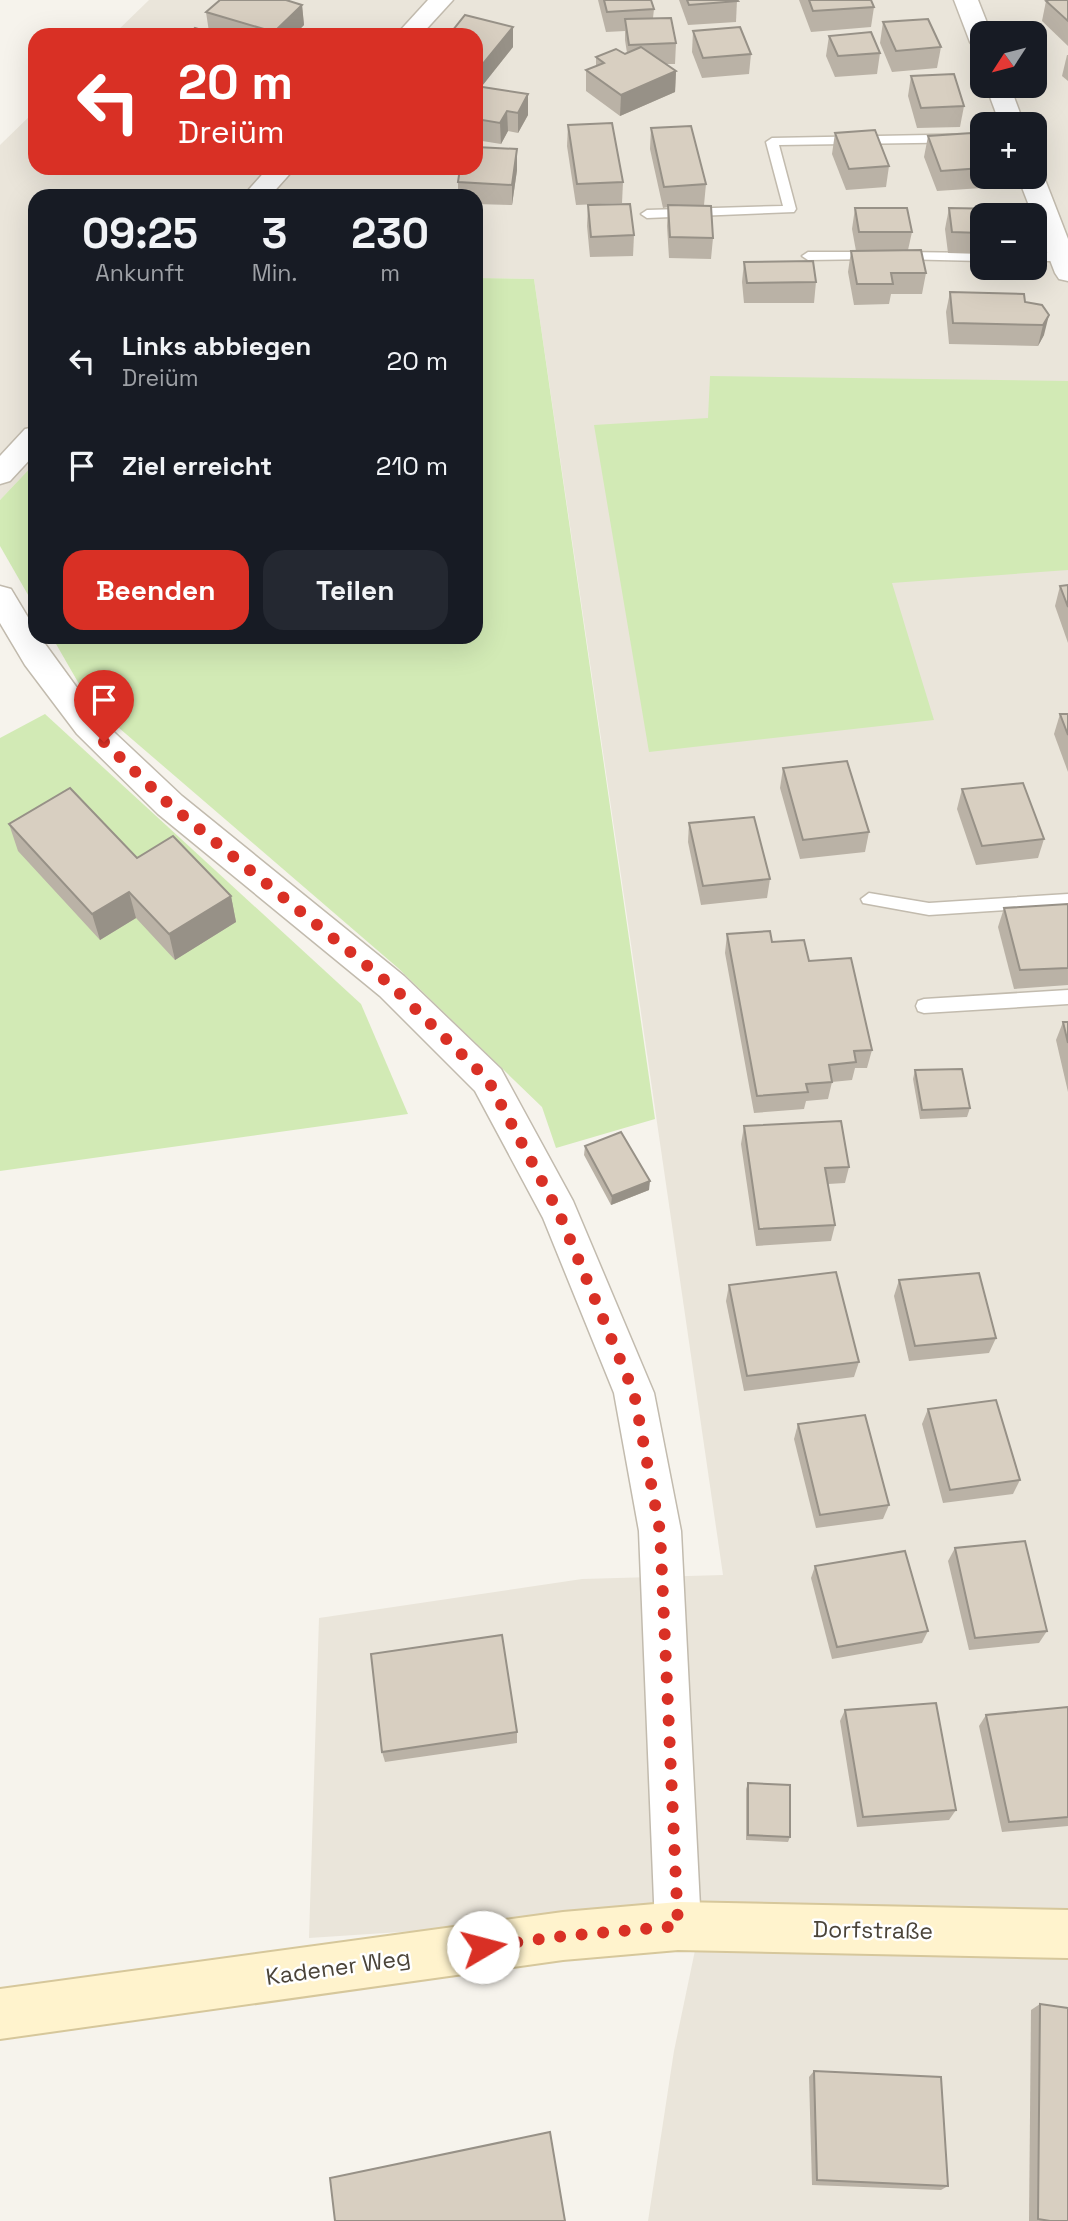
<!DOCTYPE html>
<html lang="de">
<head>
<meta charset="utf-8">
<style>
	:root { --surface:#171b24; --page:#242831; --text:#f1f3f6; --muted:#9ea1a6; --accent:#d93025 }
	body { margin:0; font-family:"Space Grotesk",sans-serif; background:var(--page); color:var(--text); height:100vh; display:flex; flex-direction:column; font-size:26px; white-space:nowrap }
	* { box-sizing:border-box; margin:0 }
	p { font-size:23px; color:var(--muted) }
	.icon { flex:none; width:38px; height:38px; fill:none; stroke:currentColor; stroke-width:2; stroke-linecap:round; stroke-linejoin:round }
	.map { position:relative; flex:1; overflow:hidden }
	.panel { position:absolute; left:28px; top:189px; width:455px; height:455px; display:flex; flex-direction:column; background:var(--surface); border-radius:21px; box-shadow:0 7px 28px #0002 }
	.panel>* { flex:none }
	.hud { position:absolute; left:28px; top:28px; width:455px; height:147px; border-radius:21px; box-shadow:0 7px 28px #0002; background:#d93025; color:#fff; overflow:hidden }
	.needle { width:46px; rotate:234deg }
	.tools { position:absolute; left:970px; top:21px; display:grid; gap:14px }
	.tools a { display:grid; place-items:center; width:77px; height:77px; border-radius:14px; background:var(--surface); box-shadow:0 7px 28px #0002; font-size:35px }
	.pin { position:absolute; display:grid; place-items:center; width:60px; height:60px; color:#fff; margin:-72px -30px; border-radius:50% 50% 50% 0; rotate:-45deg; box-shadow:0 0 7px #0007 }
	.pin .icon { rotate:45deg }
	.me { position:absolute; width:77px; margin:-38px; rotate:82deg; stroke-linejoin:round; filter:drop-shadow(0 0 5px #0008) }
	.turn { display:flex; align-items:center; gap:24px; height:147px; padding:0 35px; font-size:32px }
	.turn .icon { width:91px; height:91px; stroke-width:2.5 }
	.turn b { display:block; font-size:49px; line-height:60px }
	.eta { display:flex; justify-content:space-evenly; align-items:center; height:119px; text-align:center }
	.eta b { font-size:42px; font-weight:700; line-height:49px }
	.primary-button { display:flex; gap:14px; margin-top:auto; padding:14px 35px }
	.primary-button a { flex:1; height:80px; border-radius:21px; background:var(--accent); color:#fff; font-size:28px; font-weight:700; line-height:80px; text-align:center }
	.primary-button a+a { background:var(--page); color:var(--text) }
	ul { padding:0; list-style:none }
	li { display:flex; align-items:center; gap:21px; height:105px; padding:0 35px }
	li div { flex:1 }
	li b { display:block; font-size:26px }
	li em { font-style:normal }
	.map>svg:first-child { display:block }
	.residential { fill:#eae5da; fill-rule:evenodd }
	.green { fill:#d2eab5 }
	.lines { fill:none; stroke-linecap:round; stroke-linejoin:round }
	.lane-casing { stroke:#c2bbae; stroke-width:3 }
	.street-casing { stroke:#c2bbae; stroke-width:3 }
	.secondary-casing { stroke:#d6c79b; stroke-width:4 }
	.lane { fill:#fff; fill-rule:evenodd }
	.street { fill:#fff; fill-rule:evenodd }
	.secondary { fill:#fff3cd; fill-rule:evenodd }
	.wall { fill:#bab2a6 }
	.shaded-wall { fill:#979187 }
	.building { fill:#d8cfc1; stroke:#979187; stroke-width:2 }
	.route { stroke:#d93025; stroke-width:12; stroke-dasharray:0 21.6 }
	.labels { text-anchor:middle; stroke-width:5; stroke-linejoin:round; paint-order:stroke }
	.near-street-label { font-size:23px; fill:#4b4439; stroke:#fff }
</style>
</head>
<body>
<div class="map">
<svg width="1068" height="2221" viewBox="0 0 1068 2221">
	<rect width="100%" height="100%" fill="#f6f3ec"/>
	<path class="residential" d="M149,0h919v2221h-420l26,-170 29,-139 -394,26 10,-320 263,-39 141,-4 -189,-1296 -58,-1v-82h-441v267l-35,37v-355l35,-34v57h441v-133h-363zM982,33h52v53h-52zM982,124h52v53h-52zM982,215h52v53h-52z"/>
	<g class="green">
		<path d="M476,278l58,1 121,840 -99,29 -14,-41 -144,-139 -308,-265 -38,-66h424z"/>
		<path d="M710,376l358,5v189l-176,13 42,137 -285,32 -55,-327 114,-7z"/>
		<path d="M35,463v144l-35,-61v-46z"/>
		<path d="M45,714l316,290 47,110 -408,57v-433z"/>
	</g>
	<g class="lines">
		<defs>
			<g id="lane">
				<path d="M982,134v8l-203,3 17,64 -2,3 -147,6 -6,-4 6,-4 136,-4 -17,-64 6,-4z"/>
				<path d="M873,252l4,1v6l-69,1 -6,-4 6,-4z"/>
				<path d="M901,252l81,1v8l-85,-2 -2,-3z"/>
				<path d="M1034,253h28l6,4 -6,4h-28z"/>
				<path d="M869,893l60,10 139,-9v12l-139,9 -66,-12 -2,-4z"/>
				<path d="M1068,990v14l-144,9 -6,-2 -2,-5 2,-5 6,-2z"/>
			</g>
			<g id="street">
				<path d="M428,0h25l-32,35h-25z"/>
				<path d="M954,0h24l13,33h-9v16l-8,-2 -4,-5z"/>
				<path d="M986,86h24l14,38h-24z"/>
				<path d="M268,168h27l-25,28h-27z"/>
				<path d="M1034,170l6,2 4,5 24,62v42l-9,-2 -4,-6 -37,-96h16z"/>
				<path d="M35,427v27l-25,27 -10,3v-28l25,-27z"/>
				<path d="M0,586l11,3 24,40v8h5l59,81 83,78 222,180 97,93 72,132 81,192 27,138 20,395 -7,16 -16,7 -16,-7 -7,-16 -16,-395 -25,-138 -71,-175 -68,-127 -95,-95 -222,-182 -81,-80 -52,-69 -25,-42z"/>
			</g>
			<path id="secondary" d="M678,1902l390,8v48l-390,-8 -115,10 -563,79v-50l563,-77z"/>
		</defs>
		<use href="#lane" class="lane-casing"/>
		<use href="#street" class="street-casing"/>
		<use href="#secondary" class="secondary-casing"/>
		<use href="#lane" class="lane"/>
		<use href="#street" class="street"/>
		<use href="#secondary" class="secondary"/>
	</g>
	<g class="wall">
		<path d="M598,0h53l3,9 -1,9 23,25 -1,21h-9l10,7 -1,21 -55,24 -34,-25v-21l10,-4v-9l31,-4 -2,-13v-9l-19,1z"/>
		<path d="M679,0h58l-1,22 -48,3z"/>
		<path d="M799,0h72l3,7 -3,20 -60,5z"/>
		<path d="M1068,0v46l-26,-25 4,-20z"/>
		<path d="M302,5l2,20 -10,10h-106l21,-3 -3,-20z"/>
		<path d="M883,22l58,25 -4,21 -45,4 -12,-29z"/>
		<path d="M513,27v20l-31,39 -6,-1v-50z"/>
		<path d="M693,31l58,23 -2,20 -47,4 -10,-26z"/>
		<path d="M829,36l51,17 -3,21 -42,3 -9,-21z"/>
		<path d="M1067,55h1v26l-6,-5z"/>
		<path d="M911,76l53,30 -4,21 -43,1 -9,-32z"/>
		<path d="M476,86l52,29 -10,18 -10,-2 -7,13 -25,-4z"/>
		<path d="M568,125l55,57 -1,21 -46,2 -9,-59z"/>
		<path d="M651,128l55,56 -2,21 -10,1 19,32 -2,21 -42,-1 -2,-32 1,-19 -5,1 -13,-59z"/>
		<path d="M835,133l54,33 -3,21 -40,3 -14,-36z"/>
		<path d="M928,136l54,21v20h3l-3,11 -45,3 -13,-34z"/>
		<path d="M517,149v21l-5,35 -36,-1v-8h-18v-14z"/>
		<path d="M359,168h23l-5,5z"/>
		<path d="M588,205l46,30 -1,21 -43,1 -3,-31z"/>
		<path d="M855,208l57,24 -4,18 18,23 -4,21h-31l-2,10 -35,1 -6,-33 3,-21h5l-4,-22z"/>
		<path d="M949,208l33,7v39l-34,-1 -3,-24z"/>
		<path d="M744,262l72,20 -2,21h-70l-2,-21z"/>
		<path d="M950,292l92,13 2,30 -6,11 -89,-2 -3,-32z"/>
		<path d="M1068,585v58l-13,-37 5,-20z"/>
		<path d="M1060,714h8v58l-14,-38z"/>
		<path d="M783,768l86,64 -4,20 -65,7 -20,-71z"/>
		<path d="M962,789l82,50 -6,19 -62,7 -19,-56z"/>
		<path d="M689,823l81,56 -3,19 -66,7 -13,-63z"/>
		<path d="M9,824l128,34 94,38 5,26 -61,38 -39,-42 -36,22 -82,-89z"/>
		<path d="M1068,904v81l-54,4 -16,-62 6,-19z"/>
		<path d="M727,934l45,8 37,19 63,89 -5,18h-12l-3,12 -20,2 -4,17 -22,2 -2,8 -50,4 -29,-160z"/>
		<path d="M1063,1022h5v70l-12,-52z"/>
		<path d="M915,1070l55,38 -3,9 -47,2 -7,-40z"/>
		<path d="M744,1126l105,41 -4,16 -17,1 7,41 -4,16 -75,5 -15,-102z"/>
		<path d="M585,1146l64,44 -38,15 -27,-50z"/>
		<path d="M899,1280l97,58 -7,15 -80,8 -15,-65z"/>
		<path d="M729,1285l130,77 -5,15 -110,14 -18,-90z"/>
		<path d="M928,1409l92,71 -7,14 -70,9 -21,-79z"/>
		<path d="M798,1424l91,81 -6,14 -67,9 -22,-89z"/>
		<path d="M955,1548l92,83 -8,12 -70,7 -21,-89z"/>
		<path d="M815,1566l113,65 -6,12 -90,16 -21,-81z"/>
		<path d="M1068,1707v119l-66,6 -23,-106 7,-11z"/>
		<path d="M845,1710l111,100 -7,10 -92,7 -17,-106z"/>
		<path d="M517,1732v11l-132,19 -3,-10z"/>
		<path d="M748,1783l42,54 -2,5 -42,-2v-51z"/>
		<path d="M1040,2004l28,217h-39l2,-211z"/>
		<path d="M814,2071l134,115 -7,4 -129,-5 -3,-108z"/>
	</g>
	<g class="shaded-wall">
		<path d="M302,5l2,20 -10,10h-20v-3z"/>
		<path d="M513,27v20l-31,39v-21z"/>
		<path d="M676,71l-1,21 -55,24 1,-21z"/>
		<path d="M528,94v21l-10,18v-20z"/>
		<path d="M507,111l1,20 -7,13 -1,-21z"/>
		<path d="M517,149v21l-5,35v-20z"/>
		<path d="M1049,315l-5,20 -6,11 5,-21z"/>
		<path d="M129,892l7,26 -36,22 -8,-26z"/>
		<path d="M231,896l5,26 -61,38 -6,-26z"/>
		<path d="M650,1181l-1,9 -38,15 1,-9z"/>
	</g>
	<g class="building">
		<path d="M220,0h66l16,5 -28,27 -68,-20z"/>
		<path d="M604,0h47l3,9 -47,3z"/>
		<path d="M687,0h50l1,1 -49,4z"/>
		<path d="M809,0h62l3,7 -61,4z"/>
		<path d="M1049,0h19v21l-22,-20z"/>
		<path d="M465,15l48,12 -31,38 -6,-1v-29h-27z"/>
		<path d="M671,18l5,25 -47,2 -4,-26z"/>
		<path d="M928,19l13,28 -45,4 -13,-29z"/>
		<path d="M740,27l11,27 -48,4 -10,-27z"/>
		<path d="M195,28l23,7h-30z"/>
		<path d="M871,32l9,21 -42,3 -9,-20z"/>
		<path d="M641,47l35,24 -55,24 -35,-25 18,-7 -8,-6 20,-8 9,5z"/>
		<path d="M954,74l10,32 -43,2 -10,-32z"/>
		<path d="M476,86l52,8 -10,19 -11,-2 -7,12 -24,-4z"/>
		<path d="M612,123l11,59 -46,2 -9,-59z"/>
		<path d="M691,126l15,58 -42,3 -13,-59z"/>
		<path d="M875,130l14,36 -40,3 -14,-36z"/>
		<path d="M972,133l10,24v11l-41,3 -13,-35z"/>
		<path d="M476,147l41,2 -5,36 -54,-3 2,-14h16z"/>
		<path d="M335,195l61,1h-61z"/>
		<path d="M630,204l4,31 -43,2 -3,-32z"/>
		<path d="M668,205l43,1 2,32 -43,-1z"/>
		<path d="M855,208h52l5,24h-53z"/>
		<path d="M949,208l53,1 1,6h-21v18l-30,-1z"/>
		<path d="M921,250l5,23h-35l2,11h-36l-6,-33z"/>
		<path d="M813,261l3,21 -69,1 -3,-21z"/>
		<path d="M950,292l74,2 1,8 17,3 7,10 -6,10 -90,-2z"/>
		<path d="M1068,585v22l-8,-21z"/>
		<path d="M1060,714h8v21z"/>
		<path d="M847,761l22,71 -66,8 -20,-72z"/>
		<path d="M1023,783l21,56 -62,7 -20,-57z"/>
		<path d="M70,788l67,70 36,-22 58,60 -62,38 -40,-42 -37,22 -83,-90z"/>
		<path d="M754,817l16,62 -67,7 -14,-63z"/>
		<path d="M1068,904v64l-48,2 -16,-62z"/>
		<path d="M770,931l2,11 32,-2 5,21 42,-3 21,92 -18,1 2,11 -27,3 3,17 -26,2 2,8 -51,4 -30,-162z"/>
		<path d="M1063,1022h5v21z"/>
		<path d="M962,1069l8,39 -48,2 -7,-40z"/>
		<path d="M841,1121l8,46 -24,1 10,57 -76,4 -15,-103z"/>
		<path d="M621,1132l29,49 -38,15 -27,-50z"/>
		<path d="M836,1272l23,90 -112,14 -18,-91z"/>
		<path d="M979,1273l17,65 -81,8 -16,-66z"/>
		<path d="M996,1400l24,80 -70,10 -22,-81z"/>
		<path d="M865,1415l24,90 -69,10 -22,-91z"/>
		<path d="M1025,1541l22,90 -72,7 -20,-90z"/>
		<path d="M905,1551l23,80 -91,16 -22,-81z"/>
		<path d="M502,1635l15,97 -135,20 -11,-98z"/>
		<path d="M936,1703l20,107 -93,7 -18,-107z"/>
		<path d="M1068,1707v110l-59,5 -23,-107z"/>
		<path d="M748,1783l42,2v52l-42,-2z"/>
		<path d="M1040,2004l28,4v213h-18l-12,-2z"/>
		<path d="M814,2071l127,6 7,109 -131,-6z"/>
		<path d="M550,2132l15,89h-230l-5,-43z"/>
	</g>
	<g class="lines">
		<path class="route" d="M104,742l66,63 222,181 96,94 71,133 75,180 26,138 18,395 -115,10 -80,11"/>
	</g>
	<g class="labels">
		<g class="near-street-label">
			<text transform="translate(873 1930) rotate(1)" y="8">Dorfstraße</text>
			<text transform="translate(338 1967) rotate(-8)" y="8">Kadener Weg</text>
		</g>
	</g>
</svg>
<div class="tools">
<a><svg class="needle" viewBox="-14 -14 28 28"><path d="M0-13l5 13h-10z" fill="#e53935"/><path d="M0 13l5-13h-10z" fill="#9ea1a6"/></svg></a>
<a>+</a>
<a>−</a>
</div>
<div class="pin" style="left:104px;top:742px;background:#d93025"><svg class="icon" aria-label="arrive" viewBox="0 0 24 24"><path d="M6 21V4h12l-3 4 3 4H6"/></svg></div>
<svg class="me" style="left:483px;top:1947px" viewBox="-20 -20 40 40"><circle r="19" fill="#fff"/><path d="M0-13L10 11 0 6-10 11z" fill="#d93025"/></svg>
<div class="hud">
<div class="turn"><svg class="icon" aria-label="left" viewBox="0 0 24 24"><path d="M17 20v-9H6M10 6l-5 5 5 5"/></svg><div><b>20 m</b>Dreiüm</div></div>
</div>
<section class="panel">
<div class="eta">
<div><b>09:25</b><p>Ankunft</p></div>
<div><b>3</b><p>Min.</p></div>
<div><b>230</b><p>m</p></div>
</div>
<ul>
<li><svg class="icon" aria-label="left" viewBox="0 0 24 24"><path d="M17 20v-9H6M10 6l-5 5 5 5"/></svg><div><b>Links abbiegen</b><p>Dreiüm</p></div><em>20 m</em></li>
<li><svg class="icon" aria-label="arrive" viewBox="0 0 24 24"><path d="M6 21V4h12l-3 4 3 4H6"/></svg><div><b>Ziel erreicht</b></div><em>210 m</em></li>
</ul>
<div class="primary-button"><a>Beenden</a><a>Teilen</a></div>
</section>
</div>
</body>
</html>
